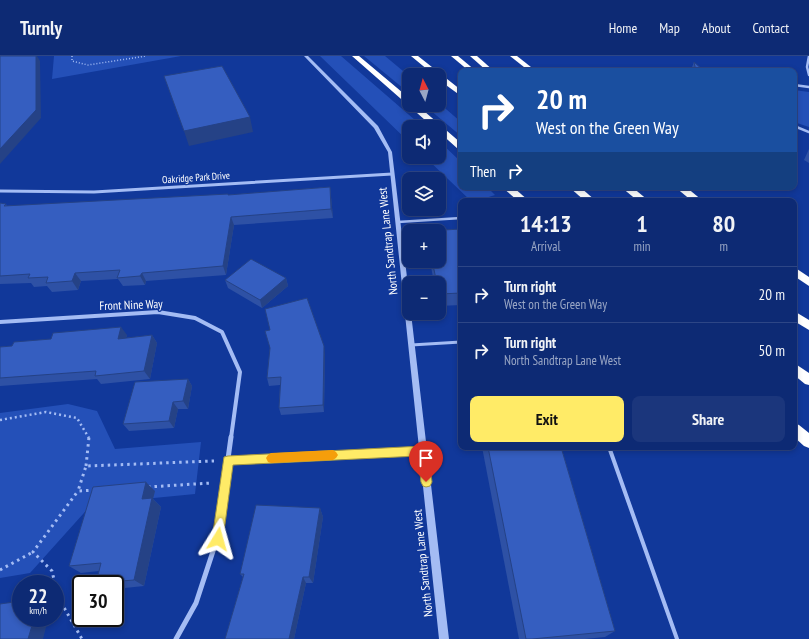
<!DOCTYPE html>
<html lang="en">
<head>
<meta charset="utf-8">
<style>
	:root { --surface:#0d2a74; --page:#1b367c; --text:#f1f3f6; --muted:#9aa7c5; --line:#2d4686; --accent:#ffeb67 }
	body { margin:0; font-family:"PT Sans Narrow",sans-serif; background:var(--page); color:var(--text); height:100vh; display:flex; flex-direction:column; font-size:15px; white-space:nowrap }
	* { box-sizing:border-box; margin:0 }
	p { font-size:13px; color:var(--muted) }
	.icon { flex:none; width:22px; height:22px; fill:none; stroke:currentColor; stroke-width:2; stroke-linecap:round; stroke-linejoin:round }
	.map { position:relative; flex:1; overflow:hidden }
	.drawer { position:absolute; left:458px; top:142px; width:339px; height:252px; display:flex; flex-direction:column; background:var(--surface); border-radius:8px; box-shadow:0 2px 6px #0003,0 0 0 1px var(--line) }
	.drawer>* { flex:none }
	.top-card { position:absolute; left:458px; top:12px; width:339px; height:122px; border-radius:8px; box-shadow:0 2px 6px #0003,0 0 0 1px var(--line); background:#1a4fa0; color:#fff; overflow:hidden }
	.needle { width:26px; rotate:354deg }
	.tools { position:absolute; left:402px; top:12px; display:grid; gap:8px }
	.tools a { display:grid; place-items:center; width:44px; height:44px; border-radius:8px; background:var(--surface); box-shadow:0 2px 6px #0003,0 0 0 1px var(--line); font-size:20px }
	.speed { position:absolute; left:12px; top:519px; display:flex; gap:8px; font-size:20px; font-weight:700; text-align:center }
	.speed>* { display:grid; place-content:center; width:52px; height:52px; border-radius:50%; background:var(--surface); box-shadow:0 2px 6px #0003,0 0 0 1px var(--line); line-height:1 }
	.speed small { font-size:10px; font-weight:400 }
	.speed .limit { border:2px solid #111; border-radius:6px; background:#fff; color:#111 }
	.pin { position:absolute; display:grid; place-items:center; width:34px; height:34px; color:#fff; margin:-41px -17px; border-radius:50% 50% 50% 0; rotate:-45deg; box-shadow:0 0 4px #0007 }
	.pin .icon { rotate:45deg }
	.me { position:absolute; width:44px; margin:-22px; rotate:8deg; stroke-linejoin:round; filter:drop-shadow(0 0 3px #0008) }
	.turn { display:flex; align-items:center; gap:14px; height:84px; padding:0 12px; font-size:18px }
	.turn .icon { width:52px; height:52px; stroke-width:2.5 }
	.turn b { display:block; font-size:28px; line-height:34px }
	.then { display:flex; align-items:center; height:38px; padding:0 12px; background:#0003; gap:8px; font-size:15px }
	.eta { display:flex; justify-content:space-evenly; align-items:center; height:68px; text-align:center }
	.eta b { font-size:24px; font-weight:800; line-height:28px }
	.button { display:flex; gap:8px; margin-top:auto; padding:8px 12px }
	.button a { flex:1; height:46px; border-radius:8px; background:var(--accent); color:#111; font-size:16px; font-weight:800; line-height:46px; text-align:center }
	.button a+a { background:var(--page); color:var(--text) }
	ul { padding:0; list-style:none }
	li { display:flex; align-items:center; gap:12px; height:56px; padding:0 12px; border-top:1px solid var(--line) }
	li div { flex:1 }
	li b { display:block; font-size:15px }
	li em { font-style:normal }
	header { display:flex; align-items:center; gap:24px; box-sizing:border-box; height:56px; padding:0 20px; background:var(--surface); border-bottom:1px solid var(--line) }
	header strong { font-size:19px }
	nav { display:flex; gap:22px; margin-inline-start:auto; font-size:14px }
	.map>svg:first-child { display:block }
	.green { fill:#2450b8 }
	.lines { fill:none; stroke-linecap:round; stroke-linejoin:round }
	.path-far2 { stroke:#a4bcf4; stroke-width:1.5; stroke-dasharray:1 2; stroke-linecap:butt }
	.path-far1 { stroke:#a4bcf4; stroke-width:2.5; stroke-dasharray:2 3; stroke-linecap:butt }
	.path { stroke:#a4bcf4; stroke-width:3; stroke-dasharray:2.5 4; stroke-linecap:butt }
	.service-far2 { stroke:#a4bcf4; stroke-width:2.5 }
	.service-far1 { stroke:#a4bcf4; stroke-width:3 }
	.service { stroke:#a4bcf4; stroke-width:4 }
	.minor-far3 { stroke:#a4bcf4; stroke-width:2.5 }
	.minor-far2 { stroke:#a4bcf4; stroke-width:3 }
	.minor-far1 { stroke:#a4bcf4; stroke-width:4 }
	.minor { stroke:#a4bcf4; stroke-width:5 }
	.tertiary { fill:#a4bcf4; fill-rule:evenodd }
	.motorway { fill:#fff; fill-rule:evenodd }
	.wall { fill:#2e51a5 }
	.shaded-wall { fill:#254286 }
	.building { fill:#355ec0; stroke:#254286 }
	.route { fill:#ffeb67; stroke:#a69943 }
	.slow { fill:#f59e0b }
	.labels { text-anchor:middle; stroke-width:3; stroke-linejoin:round; paint-order:stroke }
	.far-street-label { font-size:10px; fill:#fff; stroke:#11389a }
	.street-label { font-size:12px; fill:#fff; stroke:#11389a }
</style>
</head>
<body>
<header>
<strong>Turnly</strong>
<nav><a>Home</a><a>Map</a><a>About</a><a>Contact</a></nav>
</header>
<div class="map">
<svg width="809" height="583" viewBox="0 0 809 583">
	<rect width="100%" height="100%" fill="#11389a"/>
	<g class="green">
		<path d="M54,0h127l-129,23z"/>
		<path d="M320,0h21l82,71h-14v15z"/>
		<path d="M364,0h21l24,20v17z"/>
		<path d="M794,34l15,2v35l-15,-5z"/>
		<path d="M439,47l22,19v14l-37,-31h15z"/>
		<path d="M439,85l22,21v25h26l8,8 -19,6h-5l-46,-44h14z"/>
		<path d="M68,348l29,7 18,38 86,-7 -6,52 -103,10 -62,69 -30,5v-165z"/>
	</g>
	<g class="lines">
		<path class="path-far2" d="M72,0v5l16,4 58,-9"/>
		<path class="path-far1" d="M0,364l46,-8 31,6 12,20"/>
		<g class="path">
			<path d="M86,410l3,-29"/>
			<path d="M148,431l63,-4"/>
			<path d="M95,434l-17,1 8,-25 128,-5"/>
			<path d="M0,514l33,-18"/>
			<path d="M55,528l-3,-13 -19,-19 45,-61"/>
			<path d="M55,528l3,13 24,42"/>
		</g>
		<path class="service-far2" d="M398,166l63,-4"/>
		<path class="service-far1" d="M411,289l50,-3"/>
		<path class="service" d="M609,391l68,192"/>
		<g class="minor-far3">
			<path d="M809,0l-2,11 2,8"/>
			<path d="M794,29l15,2"/>
			<path d="M794,70l15,6"/>
		</g>
		<path class="minor-far2" d="M0,135l94,1 298,-18"/>
		<path class="minor-far1" d="M0,266l158,-10 37,6 27,14 18,40 -9,66"/>
		<g class="minor">
			<path d="M228,404l195,-9"/>
			<path d="M176,583l20,-36 21,-64 14,-102"/>
		</g>
		<path class="tertiary" d="M304,0h4l70,70 14,26 17,142v19h2l38,326h-10l-51,-487 -14,-24z"/>
		<g class="motorway">
			<path d="M352,0h7l50,42v7h8l44,38v6h-3l-19,-17v-5h-6z"/>
			<path d="M411,0h7l43,34v6l-22,-16v-5h-5z"/>
			<path d="M451,0h7l18,15h-7z"/>
			<path d="M470,0h7l17,15h-7z"/>
			<path d="M510,0h7l19,15h-7z"/>
			<path d="M502,131h11l16,14h-11z"/>
			<path d="M569,131h11l16,14h-11z"/>
			<path d="M621,131h11l17,14h-11z"/>
			<path d="M675,131h11l17,14h-11z"/>
			<path d="M794,211l15,10v9l-15,-10z"/>
			<path d="M794,255l15,9v10l-15,-9z"/>
			<path d="M794,307l15,10v12l-4,-1 -11,-9z"/>
			<path d="M794,367l5,2 10,8v15l-5,-2 -10,-9z"/>
		</g>
	</g>
	<g class="wall">
		<path d="M694,6l2,9h-5v-1z"/>
		<path d="M809,93v14l-5,-3z"/>
		<path d="M330,131l3,31 -99,7 -8,50 -80,6 -1,4 -22,1 -5,-7 -37,2 -3,9 -26,2 -5,-6 -13,1 -3,-4 -31,1v-81l6,1 1,2 222,-11z"/>
		<path d="M461,173v76l-22,1v-23h-5l-4,-22h9z"/>
		<path d="M286,222l2,8 -26,22 -34,-20 -3,-8z"/>
		<path d="M270,274l55,24 -1,58 -43,3 -2,-7 1,-23 -11,1 -2,-8 3,-30z"/>
		<path d="M127,279l-1,3 26,-3 5,8 -7,36 -49,5 -4,-5 -97,7v-39z"/>
		<path d="M188,323l4,7 -4,23h-10l-4,19 -45,3 -6,-7z"/>
		<path d="M482,391h79l54,184 -10,6 -20,2h-66z"/>
		<path d="M155,435l-2,8 8,8 -17,79 -29,3v-5h-17l-2,-1 3,-12 -18,2 -12,-7z"/>
		<path d="M320,452l3,9 -10,66h-7l-12,56h-69l18,-62 -3,-3z"/>
	</g>
	<g class="shaded-wall">
		<path d="M35,0h2l3,5 1,57 -41,46v-15z"/>
		<path d="M250,61l3,15 -64,14 -5,-15z"/>
		<path d="M330,131l1,8 2,23 -2,-9z"/>
		<path d="M231,161l3,8 -8,50 -3,-9z"/>
		<path d="M75,217l6,8 -3,9 -6,-9z"/>
		<path d="M142,217l4,8 -1,4 -5,-9z"/>
		<path d="M286,222l2,8 -26,22 -2,-8z"/>
		<path d="M121,271l6,8 -3,12 -6,-8z"/>
		<path d="M152,279l5,8 -7,36 -6,-8z"/>
		<path d="M324,290l1,8 -1,58 -1,-7z"/>
		<path d="M188,323l4,7 -4,23 -5,-8z"/>
		<path d="M173,346l5,7 -4,19 -5,-7z"/>
		<path d="M146,426l9,9 -2,8 8,8 -17,79 -10,-6 8,-81z"/>
		<path d="M320,452l3,9 -10,66 -4,-6z"/>
		<path d="M303,521l3,6 -12,56h-5z"/>
		<path d="M25,562h14v2l8,3 -4,16h-15l-4,-19z"/>
	</g>
	<g class="building">
		<path d="M0,0h36v54l-36,39z"/>
		<path d="M694,6l10,9h-8z"/>
		<path d="M222,10l28,51 -66,14 -20,-55z"/>
		<path d="M330,131l1,22 -100,8 -8,49 -81,7 -2,3 -23,2 3,-8 -45,3 -3,8 -26,2 2,-6 -20,1 2,-4 -30,2v-73l6,1 -2,2 224,-12v1z"/>
		<path d="M461,173v64l-22,1v-11h-2l-5,-22h7v-30h-12z"/>
		<path d="M251,203l35,19 -26,22 -35,-20z"/>
		<path d="M307,242l17,48 -1,59 -44,3 2,-31 -14,1 3,-30 -5,-17 5,-1 -5,-21z"/>
		<path d="M121,271l-3,12 34,-4 -8,36 -49,5 1,-5 -96,7v-31l12,-1 2,-4 37,-3 2,-6z"/>
		<path d="M188,323l-5,22 -10,1 -4,19 -46,3 12,-42z"/>
		<path d="M488,391h73l54,184 -83,8h-6z"/>
		<path d="M146,426l-4,17 10,-1 -18,82 -38,3 5,-20 -32,3 24,-79z"/>
		<path d="M256,449l64,3 -11,69h-6l-14,62h-64l19,-65h-4z"/>
		<path d="M21,545v17h4l-1,2 10,-1 -6,20h-28v-35z"/>
	</g>
	<path class="route" d="M423,390l4,1 1,4 4,31 -2,4 -4,1 -3,-1 -2,-4 -3,-26 -185,9 -10,74 -1,5 -4,1 -5,-1 -1,-5 12,-82 4,-1z"/>
	<path class="slow" d="M333,394l3,2 2,3 -2,3 -3,2 -62,3 -3,-1 -2,-4 2,-3 3,-2z"/>
	<g class="labels">
		<g class="far-street-label">
			<text transform="translate(196 121) rotate(-4)" y="4">Oakridge Park Drive</text>
		</g>
		<g class="street-label">
			<text transform="translate(388 185) rotate(-96)" y="4">North Sandtrap Lane West</text>
			<text transform="translate(131 249) rotate(-2)" y="4">Front Nine Way</text>
			<text transform="translate(423 507) rotate(-96)" y="4">North Sandtrap Lane West</text>
		</g>
	</g>
</svg>
<div class="tools">
<a><svg class="needle" viewBox="-14 -14 28 28"><path d="M0-13l5 13h-10z" fill="#e53935"/><path d="M0 13l5-13h-10z" fill="#9aa7c5"/></svg></a>
<a><svg class="icon" aria-label="sound" viewBox="0 0 24 24"><path d="M4 9h4l5-4v14l-5-4H4zM17 9q2 3 0 6"/></svg></a>
<a><svg class="icon" aria-label="layers" viewBox="0 0 24 24"><path d="M12 4l9 5-9 5-9-5zM3 14l9 5 9-5"/></svg></a>
<a>+</a>
<a>−</a>
</div>
<div class="speed"><div>22<small>km/h</small></div><div class="limit">30</div></div>
<div class="pin" style="left:426px;top:426px;background:#d93025"><svg class="icon" aria-label="arrive" viewBox="0 0 24 24"><path d="M6 21V4h12l-3 4 3 4H6"/></svg></div>
<svg class="me" style="left:218px;top:483px" viewBox="-20 -20 40 40"><path d="M0-17L14 15 0 8-14 15z" fill="#ffeb67" stroke="#fff" stroke-width="4"/></svg>
<div class="top-card">
<div class="turn"><svg class="icon" aria-label="right" viewBox="0 0 24 24"><path d="M7 20v-9h11M14 6l5 5-5 5"/></svg><div><b>20 m</b>West on the Green Way</div></div>
<div class="then">Then<svg class="icon" aria-label="right" viewBox="0 0 24 24"><path d="M7 20v-9h11M14 6l5 5-5 5"/></svg></div>
</div>
<section class="drawer">
<div class="eta">
<div><b>14:13</b><p>Arrival</p></div>
<div><b>1</b><p>min</p></div>
<div><b>80</b><p>m</p></div>
</div>
<ul>
<li><svg class="icon" aria-label="right" viewBox="0 0 24 24"><path d="M7 20v-9h11M14 6l5 5-5 5"/></svg><div><b>Turn right</b><p>West on the Green Way</p></div><em>20 m</em></li>
<li><svg class="icon" aria-label="right" viewBox="0 0 24 24"><path d="M7 20v-9h11M14 6l5 5-5 5"/></svg><div><b>Turn right</b><p>North Sandtrap Lane West</p></div><em>50 m</em></li>
</ul>
<div class="button"><a>Exit</a><a>Share</a></div>
</section>
</div>
</body>
</html>
